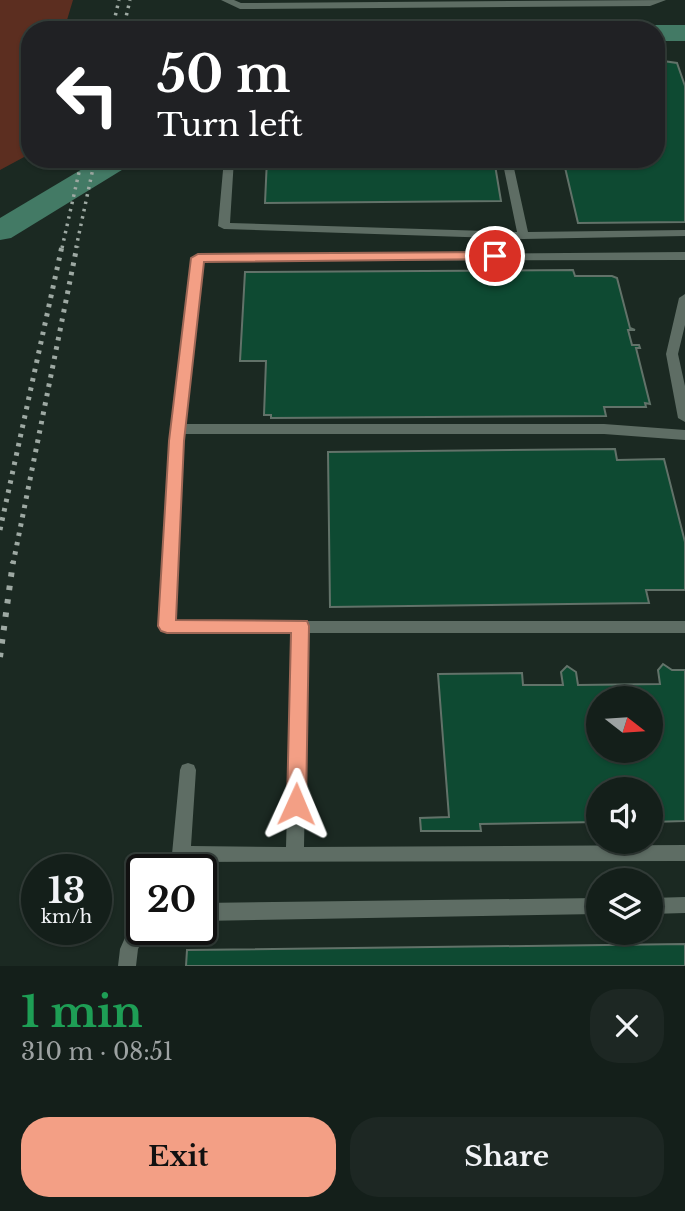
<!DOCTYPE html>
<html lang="en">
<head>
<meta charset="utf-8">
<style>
	:root { --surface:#141f1a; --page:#1d2723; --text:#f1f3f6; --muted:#9da2a2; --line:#333d39; --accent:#f39f85 }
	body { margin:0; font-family:"Libre Baskerville",serif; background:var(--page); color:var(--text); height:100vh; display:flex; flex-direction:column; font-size:26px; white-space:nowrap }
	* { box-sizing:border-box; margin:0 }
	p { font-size:23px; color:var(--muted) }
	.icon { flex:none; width:38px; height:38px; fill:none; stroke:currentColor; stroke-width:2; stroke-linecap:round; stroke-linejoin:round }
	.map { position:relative; height:966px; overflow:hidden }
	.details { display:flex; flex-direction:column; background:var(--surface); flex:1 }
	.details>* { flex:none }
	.guide { position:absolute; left:21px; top:21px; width:644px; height:147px; border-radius:28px; box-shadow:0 2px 5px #0004,0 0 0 2px var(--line); background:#202124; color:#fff; overflow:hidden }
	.needle { width:46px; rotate:107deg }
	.controls { position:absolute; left:586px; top:686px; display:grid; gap:14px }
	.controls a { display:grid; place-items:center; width:77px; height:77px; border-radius:50%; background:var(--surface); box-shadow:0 2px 5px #0004,0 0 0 2px var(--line); font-size:35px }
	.speed { position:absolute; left:21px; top:854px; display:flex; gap:14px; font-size:35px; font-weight:700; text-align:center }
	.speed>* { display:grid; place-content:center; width:91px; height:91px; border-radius:50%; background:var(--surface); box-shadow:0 2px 5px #0004,0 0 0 2px var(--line); line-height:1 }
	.speed small { font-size:18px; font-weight:400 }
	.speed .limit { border:4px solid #111; border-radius:10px; background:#fff; color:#111 }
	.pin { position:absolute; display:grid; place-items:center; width:60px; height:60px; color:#fff; margin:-30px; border:4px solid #fff; border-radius:50%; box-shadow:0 2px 7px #0007 }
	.me { position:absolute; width:77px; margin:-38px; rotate:1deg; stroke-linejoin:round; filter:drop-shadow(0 0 5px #0008) }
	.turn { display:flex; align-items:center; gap:24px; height:147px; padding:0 21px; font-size:32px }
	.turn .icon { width:91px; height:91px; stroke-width:2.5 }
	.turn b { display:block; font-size:49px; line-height:60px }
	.round { display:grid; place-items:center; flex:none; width:74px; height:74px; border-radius:28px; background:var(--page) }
	.head { display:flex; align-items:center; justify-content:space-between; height:119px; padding:0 21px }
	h1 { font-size:42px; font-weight:800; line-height:52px; color:#1e9e55 }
	.primary-button { display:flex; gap:14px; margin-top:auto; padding:14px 21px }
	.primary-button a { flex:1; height:80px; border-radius:28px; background:var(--accent); color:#111; font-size:28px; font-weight:800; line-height:80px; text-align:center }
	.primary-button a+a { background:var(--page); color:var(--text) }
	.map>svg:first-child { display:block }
	.green { fill:#5c2e20 }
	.building { fill:#0e4a32; stroke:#627269; stroke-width:2; fill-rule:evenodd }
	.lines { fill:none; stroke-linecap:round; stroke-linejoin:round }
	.lane { fill:#5e6d64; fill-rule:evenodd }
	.secondary { fill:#437a65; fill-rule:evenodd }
	.rail-far2 { stroke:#9ea9a3; stroke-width:3.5; stroke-dasharray:2.5 5; stroke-linecap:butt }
	.rail-far1 { stroke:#9ea9a3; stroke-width:5; stroke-dasharray:3.5 6; stroke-linecap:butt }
	.rail { stroke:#9ea9a3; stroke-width:6; stroke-dasharray:4.5 9; stroke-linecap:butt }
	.route { fill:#f39f85; stroke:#9e6756; stroke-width:2 }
</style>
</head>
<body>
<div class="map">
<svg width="685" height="966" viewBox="0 0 685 966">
	<rect width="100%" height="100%" fill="#1b2922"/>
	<path class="green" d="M0,0h73l-9,30h-34v115l-4,11 -26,14z"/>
	<g class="building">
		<path d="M656,60l21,3 8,23v136l-107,1 -15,-64h93z"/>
		<path d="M267,159h227l7,42 -236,2z"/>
		<path d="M573,270l2,6h37l5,2 13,50 5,2h-7l4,15h7l1,3h-4l14,56 -5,-1 1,4h-42l2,9 -335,2v-3h-7l2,-54h-26l5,-89z"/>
		<path d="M615,449l2,11 47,-1 21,83v48h-39l3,13 -319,4 -2,-155z"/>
		<path d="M663,664l9,6h13v151l-34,1v-33h-53v33l-118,2 1,7h-60l-1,-13 29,-1 -11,-143 84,-1 1,12h40l-2,-13 6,-6 9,6 2,13 82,-1 -2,-14zM598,698h53v53h-53z"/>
		<path d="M685,944v22h-499l1,-16z"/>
	</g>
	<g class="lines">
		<g class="lane">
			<path d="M221,0h13l7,3 425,-3 -16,6 -410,3z"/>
			<path d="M224,159h10l-4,64 287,9 -15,-73h10l16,73 157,-2v6l-162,3 -299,-10 -6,-3z"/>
			<path d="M685,252v8l-482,1 -18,163h419l81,6v10l-81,-6h-420l-9,187h510v12h-377l-4,214 381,-2v16l-504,1 -6,-2 -3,-6 8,-84 2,-5 6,-2 6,2 2,5 -5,76 95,1 6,-214h-125l-5,-2 -3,-4 10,-186 25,-185z"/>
			<path d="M685,294v31l-7,29 7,32v36l-7,-4 -12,-64 13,-56z"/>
			<path d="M685,897v16l-34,1v-16z"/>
			<path d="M598,898v16l-397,7v-18z"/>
			<path d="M142,912v17h6l-10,20 -2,17h-18l2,-17 15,-34z"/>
		</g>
		<g class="secondary">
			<path d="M656,25h29v16h-29v-11h-11z"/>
			<path d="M99,159h36l-5,6 -119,73 -11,2v-22z"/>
		</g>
		<g class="rail-far2">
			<path d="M112,30l7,-30"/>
			<path d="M123,30l7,-30"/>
			<path d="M62,248l20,-89"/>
			<path d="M76,248l19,-89"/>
		</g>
		<g class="rail-far1">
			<path d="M0,530l62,-284"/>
			<path d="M13,564l64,-318"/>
		</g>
		<path class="rail" d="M0,657l13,-95"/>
	</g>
	<path class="route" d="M495,252l7,4 -2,3 -296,3 -20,179 -8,179 131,1 2,5 -3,178 -3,6 -7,3 -6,-3 -3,-6 4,-171h-124l-6,-2 -3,-5 11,-185 22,-183 7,-4z"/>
</svg>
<div class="controls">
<a><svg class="needle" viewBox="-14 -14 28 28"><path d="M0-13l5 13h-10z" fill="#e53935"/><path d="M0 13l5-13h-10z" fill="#9da2a2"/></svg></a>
<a><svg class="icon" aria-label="sound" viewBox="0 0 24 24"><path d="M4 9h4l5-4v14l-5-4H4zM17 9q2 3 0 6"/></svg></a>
<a><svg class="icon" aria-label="layers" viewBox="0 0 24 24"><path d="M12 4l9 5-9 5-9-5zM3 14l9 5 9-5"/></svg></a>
</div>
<div class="speed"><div>13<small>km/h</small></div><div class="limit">20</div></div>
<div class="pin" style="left:495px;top:256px;background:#d93025"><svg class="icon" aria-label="arrive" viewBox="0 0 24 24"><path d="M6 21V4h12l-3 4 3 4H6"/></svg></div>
<svg class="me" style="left:296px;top:804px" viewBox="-20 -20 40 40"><path d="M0-17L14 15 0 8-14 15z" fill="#f39f85" stroke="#fff" stroke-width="4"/></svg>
<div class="guide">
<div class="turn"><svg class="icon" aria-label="left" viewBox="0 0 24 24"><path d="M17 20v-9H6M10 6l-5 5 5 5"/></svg><div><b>50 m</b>Turn left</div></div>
</div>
</div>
<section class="details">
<div class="head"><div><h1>1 min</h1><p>310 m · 08:51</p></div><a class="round"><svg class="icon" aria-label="close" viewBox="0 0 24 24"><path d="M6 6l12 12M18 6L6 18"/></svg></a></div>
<div class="primary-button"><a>Exit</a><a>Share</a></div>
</section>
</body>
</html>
